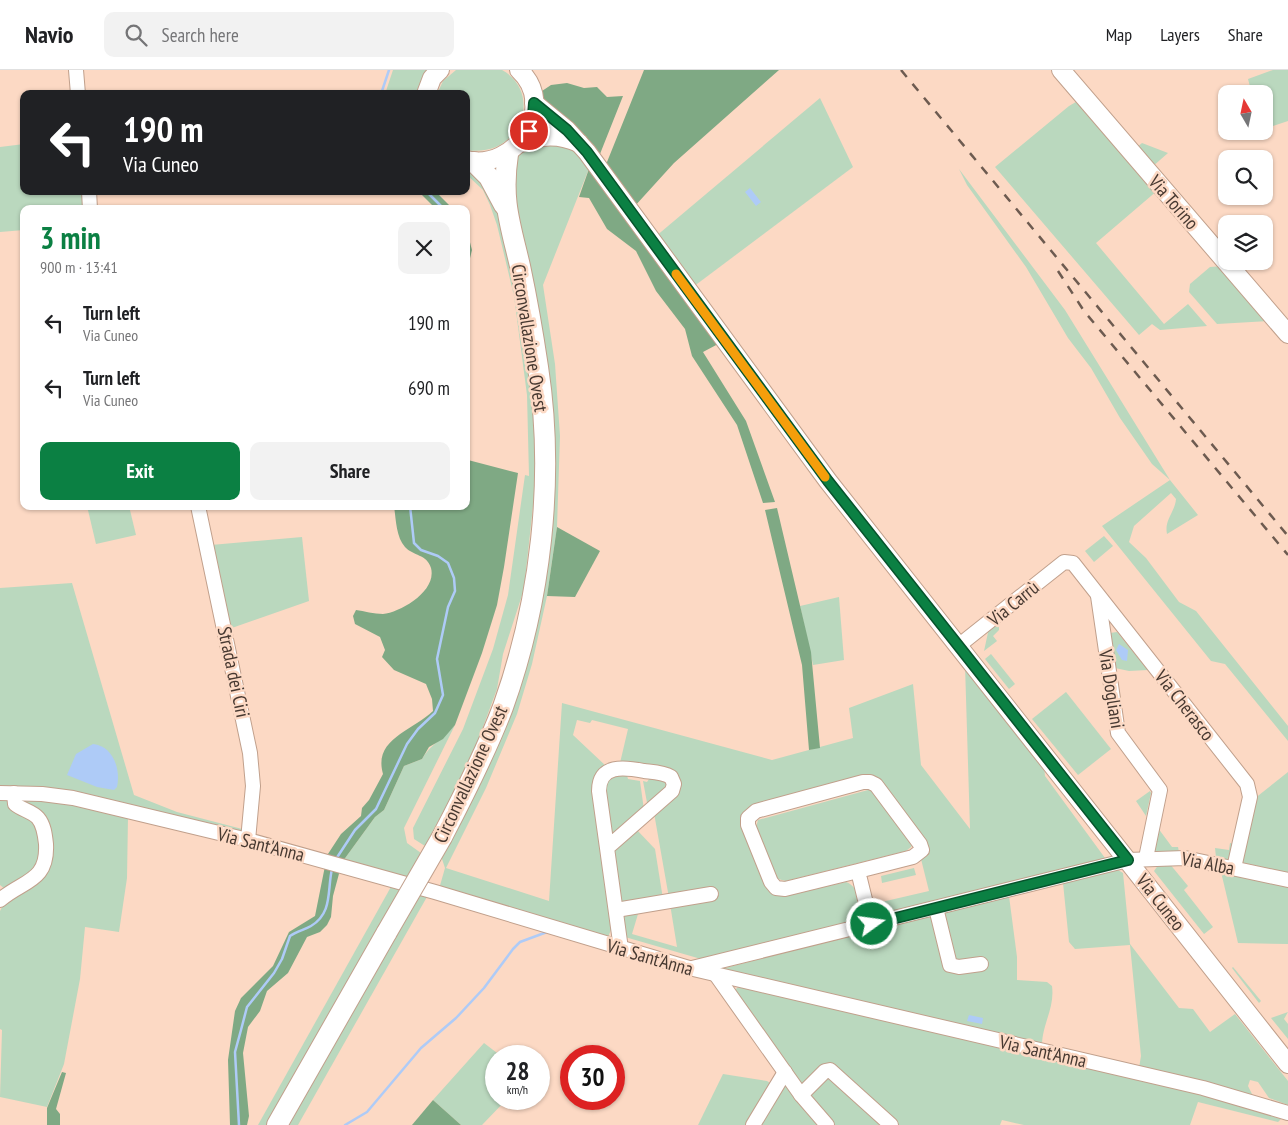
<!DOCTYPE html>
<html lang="en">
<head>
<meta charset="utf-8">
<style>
	:root { --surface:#fff; --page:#f2f2f2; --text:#202124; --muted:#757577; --line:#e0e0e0; --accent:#0b8043 }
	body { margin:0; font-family:"PT Sans Narrow",sans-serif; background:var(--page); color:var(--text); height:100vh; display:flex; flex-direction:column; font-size:19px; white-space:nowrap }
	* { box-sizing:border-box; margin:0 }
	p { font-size:16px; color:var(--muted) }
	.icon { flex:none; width:28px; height:28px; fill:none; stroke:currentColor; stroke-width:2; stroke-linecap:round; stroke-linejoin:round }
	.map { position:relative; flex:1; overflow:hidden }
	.sheet { position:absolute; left:20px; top:135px; width:450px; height:305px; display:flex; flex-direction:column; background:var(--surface); border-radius:10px; box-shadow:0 1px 4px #0004 }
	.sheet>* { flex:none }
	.top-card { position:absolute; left:20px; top:20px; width:450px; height:105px; border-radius:10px; box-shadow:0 1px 4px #0004; background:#202124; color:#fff; overflow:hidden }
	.needle { width:32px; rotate:351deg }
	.fabs { position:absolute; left:1218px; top:15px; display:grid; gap:10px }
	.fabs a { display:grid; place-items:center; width:55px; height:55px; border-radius:10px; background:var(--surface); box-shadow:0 1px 4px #0004; font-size:25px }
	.speed { position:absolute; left:485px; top:975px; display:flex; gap:10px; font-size:25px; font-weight:700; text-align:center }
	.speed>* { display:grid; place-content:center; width:65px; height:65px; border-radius:50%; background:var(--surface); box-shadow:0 1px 4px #0004; line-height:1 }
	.speed small { font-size:12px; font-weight:400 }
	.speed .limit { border:8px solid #d22; background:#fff; color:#111 }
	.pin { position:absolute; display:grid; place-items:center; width:42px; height:42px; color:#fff; margin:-21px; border:2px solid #fff; border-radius:50%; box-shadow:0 1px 5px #0007 }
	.me { position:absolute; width:55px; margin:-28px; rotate:76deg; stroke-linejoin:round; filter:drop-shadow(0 0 4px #0008) }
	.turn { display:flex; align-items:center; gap:18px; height:105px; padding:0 20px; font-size:22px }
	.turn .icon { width:65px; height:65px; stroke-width:2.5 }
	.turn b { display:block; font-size:35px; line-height:42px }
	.round { display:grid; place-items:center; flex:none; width:52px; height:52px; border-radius:10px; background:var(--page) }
	.head { display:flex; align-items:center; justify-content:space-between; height:85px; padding:0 20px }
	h1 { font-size:30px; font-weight:700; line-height:38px; color:var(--accent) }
	.cta { display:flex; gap:10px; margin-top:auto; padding:10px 20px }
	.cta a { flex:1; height:58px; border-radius:10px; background:var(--accent); color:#fff; font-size:20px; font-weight:700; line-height:58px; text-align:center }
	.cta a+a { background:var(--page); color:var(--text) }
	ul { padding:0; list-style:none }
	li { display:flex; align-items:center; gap:15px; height:65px; padding:0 20px }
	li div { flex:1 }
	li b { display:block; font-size:19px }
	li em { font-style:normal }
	header { display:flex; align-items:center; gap:30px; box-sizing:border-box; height:70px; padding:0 25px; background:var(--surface); border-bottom:1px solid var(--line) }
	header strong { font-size:24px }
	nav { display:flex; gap:28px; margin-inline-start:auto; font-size:18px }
	.search { width:350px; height:45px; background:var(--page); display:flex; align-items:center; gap:12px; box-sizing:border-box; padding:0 18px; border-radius:10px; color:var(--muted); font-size:19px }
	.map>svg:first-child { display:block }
	.green { fill:#bad8be }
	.forest { fill:#7fa984 }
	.water { fill:#aecbf7 }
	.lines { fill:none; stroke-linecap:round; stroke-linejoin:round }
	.stream { stroke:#aecbf7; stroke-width:2.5 }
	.minor-casing { stroke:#c1a08c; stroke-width:16 }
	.major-casing { stroke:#c1a08c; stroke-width:20 }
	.highway-casing { stroke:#c1a08c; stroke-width:22 }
	.minor { stroke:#fff; stroke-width:14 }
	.major { stroke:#fff; stroke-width:18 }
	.highway { stroke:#fff; stroke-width:20 }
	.rail { stroke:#6d5b50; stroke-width:2.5; stroke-dasharray:9 9; stroke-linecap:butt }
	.highway-bridge-casing { stroke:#c1a08c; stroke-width:22; stroke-linecap:butt }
	.highway-bridge { stroke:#fff; stroke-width:20 }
	.route-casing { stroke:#07532c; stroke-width:12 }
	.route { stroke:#0b8043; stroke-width:9 }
	.slow { stroke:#f59e0b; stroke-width:9 }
	.labels { text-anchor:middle; stroke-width:5; stroke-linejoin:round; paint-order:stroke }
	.street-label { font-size:19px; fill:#473931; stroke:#fcd9c4 }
</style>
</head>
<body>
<header>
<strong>Navio</strong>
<div class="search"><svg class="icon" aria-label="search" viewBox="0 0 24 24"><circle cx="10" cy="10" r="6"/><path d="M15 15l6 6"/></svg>Search here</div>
<nav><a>Map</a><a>Layers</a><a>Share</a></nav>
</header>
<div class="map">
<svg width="1288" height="1055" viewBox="0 0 1288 1055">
	<rect width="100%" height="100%" fill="#fcd9c4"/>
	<g class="green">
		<path d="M393,0h33l-11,24h-30z"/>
		<path d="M456,0h46c42,23 19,89 -36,80v-56h-29l6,-13z"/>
		<path d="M1273,0h15v51l-24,8v-35h-12l-4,-15z"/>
		<path d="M820,28l33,69 -160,120 -38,-50z"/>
		<path d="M1081,29l77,91 -62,53 68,81 24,-20 19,22 -47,4 -8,-6 -13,11 -144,-168 74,-61z"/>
		<path d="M539,72l32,5 19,19 -47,119 12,79 5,72 -3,91 -10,69 -15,68 -15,50 -31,74 -40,80 103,33 13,-198 210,57 81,-22 -4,-30 64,-24 8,81 49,64 -5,-164 79,101 1,10 60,82 -229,58 -3,-12 56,-13 -8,-32 5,-4 -48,-76 -5,-3h-10l-111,29 -10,9v9l27,68 15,5 62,-14c14,5 15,24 18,37l-163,40 -76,-22 -3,-21 16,-2 -6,20 45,13 -7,-43 49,-9 -1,-5 -49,8 -15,-85 25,-29 -59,-21 8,-34 -36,-9 -2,3 -13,-3 -4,15 33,31 -8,7 14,154 -5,13 -168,-51 6,-21 -4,-12 19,-34 87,-280 -35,-380 10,-13z"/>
		<path d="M1142,73l26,10 -16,14 -16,-19z"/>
		<path d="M24,74v47h60l1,18h-61v21l-24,2v-85z"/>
		<path d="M959,99l106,141 105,170 28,35 -31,19c-3,-14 8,-22 9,-35l-5,-6 -37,33 -5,16 17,16 33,44 17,9 92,115v15l-63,-77 -14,-3 -109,-135 68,-46 -18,-16 -32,-46 -29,-50 -23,-30 -42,-71 -59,-82z"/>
		<path d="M466,100l16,12 14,25 17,61 18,110 5,82 -1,28 -11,101 -21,65 -6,35 -25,68 -47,89 -11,-7 -1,-11 50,-99 30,-80 15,-54 17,-120 4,1 -2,-81 -13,-99 -17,-71 -7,-20 -7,-15 -17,-16z"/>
		<path d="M1223,196l46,55 -52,3 -28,-32 1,-8 20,-17z"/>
		<path d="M87,436h42l7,29 -40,9z"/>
		<path d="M1104,466l9,10 -19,16 -9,-11z"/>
		<path d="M302,467l7,64 -80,28 -18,-84z"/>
		<path d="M72,513l62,212 43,17 69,18 -3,3 -243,-45v-200z"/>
		<path d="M839,527l5,63 -31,5 -13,-59z"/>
		<path d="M1011,538l4,2 -16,12v8l-6,6 4,5 -13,10 5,-23z"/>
		<path d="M1117,562l31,38 -19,1 -14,-3 -5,-35z"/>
		<path d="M991,584l24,30 -6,5 -24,-30z"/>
		<path d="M1066,622l45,57 -33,26 -46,-56z"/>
		<path d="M455,655l-51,103 3,15 14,10 -15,26 -63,-18 32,-44 9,-7 20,-44 18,-7c8,-14 22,-21 33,-34z"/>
		<path d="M626,702l2,7 12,2 4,29 -26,23 -8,1 -6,-40 4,-16z"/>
		<path d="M1288,702v101l-48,-11 14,-63z"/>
		<path d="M651,706l13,3 6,6 -22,23 -5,-27 4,1z"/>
		<path d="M868,720l5,1 39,54 -1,2 -5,4 -120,30 -8,-2 -22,-52 2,-7z"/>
		<path d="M1150,721l1,2 -5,23 -10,-15z"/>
		<path d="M0,728l9,1 22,18 9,14 -1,36 -34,22 -5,-4z"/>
		<path d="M21,730l39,2 68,15 -1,61 -8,54 -34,-5 -5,52 -16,85 -17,43 -47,-10 2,-67 -2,-1v-118l3,-6 28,-20 18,-47 -26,-32z"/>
		<path d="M1158,758l14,19h6l1,5 -25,1z"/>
		<path d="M636,759l19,20 8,50 -42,7 -7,-56z"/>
		<path d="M1230,773l4,1 -3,16 -15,-3 -1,-9 14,2z"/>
		<path d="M1169,793l19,23 -4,4 29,37 -9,7 -50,-63 5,-7z"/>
		<path d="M914,798l2,7 -34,8 -1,-7z"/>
		<path d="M1118,800l5,3 7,71 49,64 14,1 17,23 25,-18 53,67v24l-19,-7 -11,-16 -8,-2 -2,6 5,10 -114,-28 2,-12 -11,-111 -55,4 -6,-7 -6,-59z"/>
		<path d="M1221,802l67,14v58l-50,-1z"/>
		<path d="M392,815l10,3 -135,237h-9z"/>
		<path d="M419,823l9,2 -130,230h-11z"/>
		<path d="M1009,826l8,61v23l30,2 5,4c3,22 -10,38 -10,60l-321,-77 214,-55 20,50 -14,-51z"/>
		<path d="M1233,897l28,34 -2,2 -27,-35z"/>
		<path d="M739,916l466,109 76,24 -3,3 -80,-20 -8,23h-166l-22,-5 -2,5h-105l-63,-59 -29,23 -68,-99z"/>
		<path d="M1288,942l-4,7 4,5v15l-17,-21z"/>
		<path d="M484,973l17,13h-5v43h11l-25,26h-21l-28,-25z"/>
		<path d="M825,1003l62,52h-53l-28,-31z"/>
		<path d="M723,1004l44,7 6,4 -24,40h-51z"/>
		<path d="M785,1009l35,46h-63z"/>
	</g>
	<g class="forest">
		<path d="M644,0h135l-105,93 -40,44 -29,-40z"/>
		<path d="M567,13l17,5 13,-1 10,10 16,-1 -25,63 -54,-59 -2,-9 9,-6z"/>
		<path d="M590,96l130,177 -17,9 43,69 29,81 -12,1 -26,-78 -45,-69 -7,-27 -29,-38 -20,-40 -29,-22 -18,-31 -10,-1z"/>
		<path d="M418,121h17l18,18h-17z"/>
		<path d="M466,157l6,23 -6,25z"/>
		<path d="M466,358l3,10 -1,22 50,13 -14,94 -7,38 -15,48 -27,72 -12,14 -14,8 -7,12 -18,7 -20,44 -9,7 -32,44 -17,-4 15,-23 20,-18 1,-8 7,-8 14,-26c-10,-35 29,-43 50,-63l-1,-12 -6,-15 -32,-14 -12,-13 3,-7 -5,-13 -25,-13 -2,-8 3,-6c8,1 18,4 27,4 18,-2 54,-23 48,-46 -4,-14 -18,-12 -26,-21 -9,-10 -9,-28 -11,-41h72z"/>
		<path d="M777,438l34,144 9,96 -11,2 -7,-85 -37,-155z"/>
		<path d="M557,457l43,24 -25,46 -28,-1z"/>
		<path d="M325,796l15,4 -7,26 -2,21 -4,8 -7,7 -13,5 -19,36 -21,18 -7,20 -12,16 -5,26 6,63 -2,9h-17l-2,-65 7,-49 6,-13 32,-32 16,-34 26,-16z"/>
		<path d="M62,1002l4,1 -10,36 4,5v11h-13v-17z"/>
		<path d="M433,1030l28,25h-49z"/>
	</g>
	<g class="water">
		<path d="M750,118l11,14 -5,4 -11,-14z"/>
		<path d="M1119,574l9,6 -1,11 -5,-1 -6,-10z"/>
		<path d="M93,674c20,2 28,25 24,43l-3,3 -17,-3 -30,-12 9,-21z"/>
		<path d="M969,945l14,3 -1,6 -15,-3z"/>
	</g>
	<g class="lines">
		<g class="stream">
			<path d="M381,24l8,-24"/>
			<path d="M426,121l18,18"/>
			<path d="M336,789l19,-29 21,-21 31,-65 11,-15 17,-16 8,-18 -6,-36 11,-52 7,-16 -1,-13 -6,-15 -10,-7 -17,-6 -7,-7 -4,-37"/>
			<path d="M239,1055l-4,-73 6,-22 6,-23 27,-34 8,-14 8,-23c7,-5 14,-6 21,-10 22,-13 16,-36 21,-57"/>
			<path d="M345,1055l22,-13 54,-64 35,-30 28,-30 29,-39 7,-7 27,-10"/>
		</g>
		<defs>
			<g id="minor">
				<path d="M76,0l2,24"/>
				<path d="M89,121l1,18"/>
				<path d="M198,436l52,247 3,33 -5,54"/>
				<path d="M1098,526l20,137 42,57 -14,68"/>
				<path d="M957,577l107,-85 9,1 174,221 3,13 -16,71"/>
				<path d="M0,723l42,1 31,4 175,42 187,52 254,76 514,120 85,25"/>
				<path d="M607,778l-8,-57c0,-27 25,-24 45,-20 9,1 19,1 27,6l3,7 -2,7 -65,57 14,101"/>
				<path d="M858,801l-73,18 -9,-1 -5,-6 -23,-57v-7l8,-7 107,-29h7l6,3 44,59 2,6 -9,7 -55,14 13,53"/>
				<path d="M0,830c23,-20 48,-18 46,-56 -1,-9 -2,-19 -8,-26 -6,-7 -16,-8 -23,-14l-1,-11"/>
				<path d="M936,838l14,57 9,2 22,-3"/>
				<path d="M616,840l95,-16"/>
				<path d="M692,898l436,-108 57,-2 103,22"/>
				<path d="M716,905l85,120 26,30"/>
				<path d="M801,1025l24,-24 5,-1 61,55"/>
				<path d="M753,1055l32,-53"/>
			</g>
			<g id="major">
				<path d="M1061,0l227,264"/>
				<path d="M426,24l6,-16 8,-8"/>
				<path d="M534,33l33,27 20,22 241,329 460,583"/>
				<path d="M521,73c21,-8 37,-9 58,0"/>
				<path d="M466,90c49,12 93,-53 53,-90"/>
			</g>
			<g id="highway">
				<path d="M474,92l15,15 15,28"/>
				<path d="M442,767c22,-42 44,-85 61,-130 38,-106 52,-229 35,-340 -5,-34 -11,-68 -18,-101 -10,-43 -19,-66 -12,-112"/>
				<path d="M277,1055l110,-193"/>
			</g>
		</defs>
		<use href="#minor" class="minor-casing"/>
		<use href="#major" class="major-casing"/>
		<use href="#highway" class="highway-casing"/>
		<use href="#minor" class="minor"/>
		<use href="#major" class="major"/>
		<use href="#highway" class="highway"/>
		<g class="rail">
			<path d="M901,0l387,466"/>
			<path d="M1058,201l26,40 204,244"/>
		</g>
		<defs>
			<path id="highway-bridge" d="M387,862l55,-95"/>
		</defs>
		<use href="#highway-bridge" class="highway-bridge-casing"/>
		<use href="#highway-bridge" class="highway-bridge"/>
	</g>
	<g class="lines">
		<defs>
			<path id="route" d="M529,61l4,-14 1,-14 33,27 20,22 241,329 300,379 -256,64"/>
		</defs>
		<use href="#route" class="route-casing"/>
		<use href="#route" class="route"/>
		<path class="slow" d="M676,204l149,203"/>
	</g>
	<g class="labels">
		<g class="street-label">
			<text transform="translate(1174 132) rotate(49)" y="7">Via Torino</text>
			<text transform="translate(530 268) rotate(81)" y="7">Circonvallazione Ovest</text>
			<text transform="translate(1013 533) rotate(-39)" y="7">Via Carrù</text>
			<text transform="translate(234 602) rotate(78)" y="7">Strada dei Ciri</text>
			<text transform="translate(1112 619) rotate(81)" y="7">Via Dogliani</text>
			<text transform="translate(1185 635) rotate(52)" y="7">Via Cherasco</text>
			<text transform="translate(470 704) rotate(-65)" y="7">Circonvallazione Ovest</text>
			<text transform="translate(261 774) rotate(14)" y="7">Via Sant'Anna</text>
			<text transform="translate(1208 793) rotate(11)" y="7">Via Alba</text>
			<text transform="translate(1161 832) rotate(52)" y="7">Via Cuneo</text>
			<text transform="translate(650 887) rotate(16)" y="7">Via Sant'Anna</text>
			<text transform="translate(1043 981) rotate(13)" y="7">Via Sant'Anna</text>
		</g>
	</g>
</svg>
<div class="fabs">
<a><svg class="needle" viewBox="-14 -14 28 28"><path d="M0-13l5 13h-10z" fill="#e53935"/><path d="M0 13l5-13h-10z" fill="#757577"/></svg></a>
<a><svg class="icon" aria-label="search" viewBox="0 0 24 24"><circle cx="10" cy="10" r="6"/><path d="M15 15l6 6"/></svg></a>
<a><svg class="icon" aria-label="layers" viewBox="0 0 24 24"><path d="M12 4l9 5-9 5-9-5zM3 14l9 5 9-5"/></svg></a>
</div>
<div class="speed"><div>28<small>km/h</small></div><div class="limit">30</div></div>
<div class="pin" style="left:529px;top:61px;background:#d93025"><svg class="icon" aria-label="arrive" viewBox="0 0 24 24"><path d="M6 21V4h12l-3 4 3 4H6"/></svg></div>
<svg class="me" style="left:872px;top:854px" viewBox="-20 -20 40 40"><circle r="17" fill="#0b8043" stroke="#fff" stroke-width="3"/><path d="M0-11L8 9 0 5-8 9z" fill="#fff"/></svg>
<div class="top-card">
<div class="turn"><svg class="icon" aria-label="left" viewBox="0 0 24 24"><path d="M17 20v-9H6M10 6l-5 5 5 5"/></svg><div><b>190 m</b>Via Cuneo</div></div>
</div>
<section class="sheet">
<div class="head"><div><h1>3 min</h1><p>900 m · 13:41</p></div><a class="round"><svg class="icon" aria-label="close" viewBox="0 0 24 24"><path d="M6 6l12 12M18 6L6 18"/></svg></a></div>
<ul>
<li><svg class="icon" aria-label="left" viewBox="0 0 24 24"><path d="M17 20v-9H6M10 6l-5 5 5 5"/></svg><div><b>Turn left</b><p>Via Cuneo</p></div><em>190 m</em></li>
<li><svg class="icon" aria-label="left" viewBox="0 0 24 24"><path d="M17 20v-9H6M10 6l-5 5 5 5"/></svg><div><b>Turn left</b><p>Via Cuneo</p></div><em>690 m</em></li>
</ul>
<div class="cta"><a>Exit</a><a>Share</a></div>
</section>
</div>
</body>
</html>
